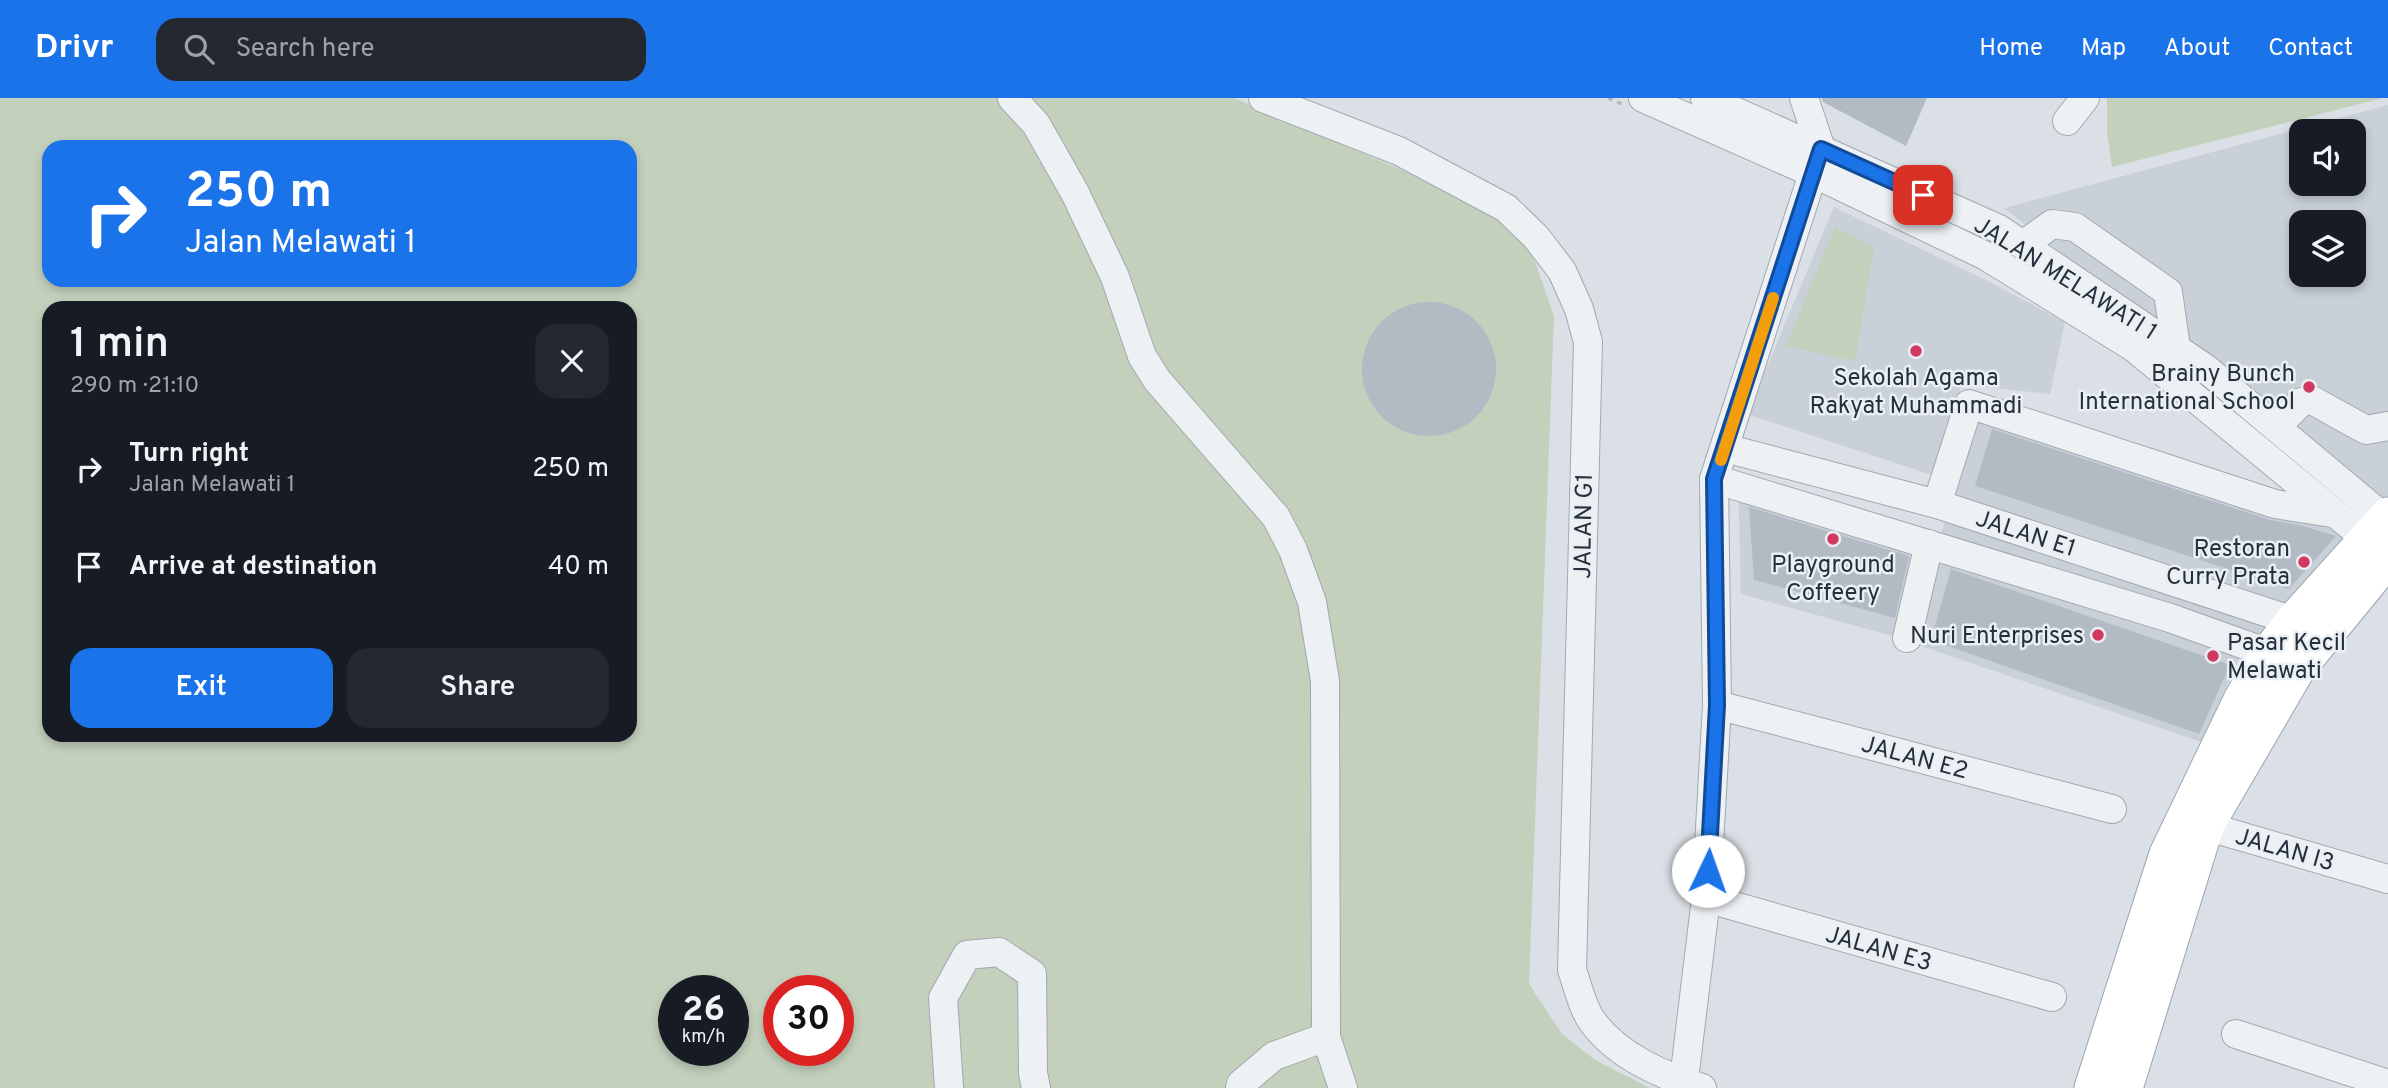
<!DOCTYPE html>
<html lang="en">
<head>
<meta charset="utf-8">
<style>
	:root { --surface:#171b24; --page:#242831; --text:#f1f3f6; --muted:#9ea1a6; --accent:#1a73e8 }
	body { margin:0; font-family:Overpass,sans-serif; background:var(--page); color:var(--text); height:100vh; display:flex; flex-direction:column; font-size:26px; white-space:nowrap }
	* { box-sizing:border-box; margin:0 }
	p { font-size:23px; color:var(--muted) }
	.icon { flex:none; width:38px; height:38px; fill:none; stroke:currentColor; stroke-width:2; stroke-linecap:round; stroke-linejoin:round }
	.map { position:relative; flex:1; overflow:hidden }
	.sheet { position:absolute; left:42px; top:203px; width:595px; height:441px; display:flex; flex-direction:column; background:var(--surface); border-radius:21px; box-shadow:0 4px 10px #0003 }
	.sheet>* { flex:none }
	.guide { position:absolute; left:42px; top:42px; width:595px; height:147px; border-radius:21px; box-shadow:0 4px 10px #0003; background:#1a73e8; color:#fff; overflow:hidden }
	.controls { position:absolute; left:2289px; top:21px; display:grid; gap:14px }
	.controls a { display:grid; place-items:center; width:77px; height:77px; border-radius:14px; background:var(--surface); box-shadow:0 4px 10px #0003; font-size:35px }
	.speed { position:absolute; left:658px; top:877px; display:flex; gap:14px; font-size:35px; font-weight:700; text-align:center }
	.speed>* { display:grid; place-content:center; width:91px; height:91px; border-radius:50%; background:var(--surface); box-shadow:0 4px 10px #0003; line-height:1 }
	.speed small { font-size:18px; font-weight:400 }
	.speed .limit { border:10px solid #d22; background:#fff; color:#111 }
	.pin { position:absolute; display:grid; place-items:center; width:60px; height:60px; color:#fff; margin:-30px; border-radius:14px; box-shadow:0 4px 10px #0006 }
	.me { position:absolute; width:77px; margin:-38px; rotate:3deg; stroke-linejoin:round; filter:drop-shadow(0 0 5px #0008) }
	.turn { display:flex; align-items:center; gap:24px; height:147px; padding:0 28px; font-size:32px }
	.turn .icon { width:91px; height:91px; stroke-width:2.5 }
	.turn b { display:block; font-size:49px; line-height:60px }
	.round { display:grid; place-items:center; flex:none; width:74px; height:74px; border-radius:21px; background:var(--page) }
	.headline { display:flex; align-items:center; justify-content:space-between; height:119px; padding:0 28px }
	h1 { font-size:42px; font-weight:600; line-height:52px }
	.primary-button { display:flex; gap:14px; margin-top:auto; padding:14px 28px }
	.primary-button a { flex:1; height:80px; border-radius:21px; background:var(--accent); color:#fff; font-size:28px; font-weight:600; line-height:80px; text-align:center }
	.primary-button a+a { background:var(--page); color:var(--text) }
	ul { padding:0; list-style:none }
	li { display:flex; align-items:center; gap:21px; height:98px; padding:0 28px }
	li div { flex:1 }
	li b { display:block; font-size:26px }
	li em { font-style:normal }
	header { display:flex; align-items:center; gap:42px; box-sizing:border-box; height:98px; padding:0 35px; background:var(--accent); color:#fff }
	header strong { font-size:33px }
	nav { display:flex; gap:38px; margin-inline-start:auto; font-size:24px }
	.search { width:490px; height:63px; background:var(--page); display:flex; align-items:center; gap:18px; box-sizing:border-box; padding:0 24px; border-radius:21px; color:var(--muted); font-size:26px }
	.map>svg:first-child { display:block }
	.built { fill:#c9d0d8; fill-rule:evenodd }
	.green { fill:#c3d0bc; fill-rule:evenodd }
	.building { fill:#b2bac3 }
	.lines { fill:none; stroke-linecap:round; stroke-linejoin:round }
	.minor-casing { stroke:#a1a8b0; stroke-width:30 }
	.major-casing { stroke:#9aa6b2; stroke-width:37 }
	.path { stroke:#b6bbc0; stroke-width:3.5; stroke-dasharray:5 5; stroke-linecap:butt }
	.minor { stroke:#eef1f4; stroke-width:28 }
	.major { stroke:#fff; stroke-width:35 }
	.route-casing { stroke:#114b97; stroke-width:18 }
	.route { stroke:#1a73e8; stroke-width:12 }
	.slow { stroke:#f59e0b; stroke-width:12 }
	.poi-dot { fill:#d03a60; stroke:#eaeff4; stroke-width:2.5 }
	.labels { text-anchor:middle; stroke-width:5; stroke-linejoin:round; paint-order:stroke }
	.street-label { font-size:24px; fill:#25303c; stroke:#eaeff4 }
	.poi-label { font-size:24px; fill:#25303c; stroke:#eaeff4; text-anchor:end }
</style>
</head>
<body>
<header>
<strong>Drivr</strong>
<div class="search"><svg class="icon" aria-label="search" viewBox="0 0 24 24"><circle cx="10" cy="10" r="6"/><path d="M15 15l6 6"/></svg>Search here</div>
<nav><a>Home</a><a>Map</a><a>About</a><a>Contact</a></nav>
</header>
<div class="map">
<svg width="2388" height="990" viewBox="0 0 2388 990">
	<rect width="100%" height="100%" fill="#dbe0e6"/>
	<g class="built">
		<path d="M2388,7v395l-6,7 -378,-299zM2301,33h53v53h-53zM2301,124h53v53h-53z"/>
		<path d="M1834,109l156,75 75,40 -15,72 -66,-7 -21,-6 -31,94 -185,-61z"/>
		<path d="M1983,300l290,97 72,43 -105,119 -39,85 -309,-106 -151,-42 -3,-116 202,60z"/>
	</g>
	<g class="green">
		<path d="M0,0h1234l242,104 54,45 24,69 -25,668 33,50 33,26 55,28h-1650zM49,49h581v133h-581zM49,210h581v427h-581zM674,892h59v60h-59zM779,892h59v60h-59z"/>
		<path d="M2107,0h276l-271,69 -5,-35z"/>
		<path d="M1835,129l39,21 -19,113 -69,-15z"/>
	</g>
	<g class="building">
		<path d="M1822,0h105l-21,48 -83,-44z"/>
		<circle cx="1429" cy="271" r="67"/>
		<path d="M1992,331l278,91 30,5 36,11 -47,53 -314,-103z"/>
		<path d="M1749,409l160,49 -14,62 -141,-38z"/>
		<path d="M1951,471l279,96 -31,69 -268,-94z"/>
	</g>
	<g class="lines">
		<defs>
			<g id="minor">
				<path d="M1012,0l24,26 39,69 40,84 27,79 15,24 119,137 17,33 19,52 13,79 1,356 17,51"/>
				<path d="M1263,0l136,53 107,57 30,29 26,34 17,38 9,33 -16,628c6,16 10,37 20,51 25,35 70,54 110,67"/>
				<path d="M1643,0l170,75 173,83 147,91 248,204"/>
				<path d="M1705,0l294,131 206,139 183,153"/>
				<path d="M2067,23l18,-23"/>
				<path d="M2023,147l29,-21 23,3 93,65 8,56"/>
				<path d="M2276,329l25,-25 11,-2 54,30 22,-4"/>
				<path d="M1725,350l212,56 356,117 15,12"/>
				<path d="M1714,381l456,139 98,35 17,10"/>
				<path d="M1937,406l32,-100 306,100 57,9"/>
				<path d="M1907,540l22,-94"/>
				<path d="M1717,607l395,104"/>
				<path d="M2188,723l200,58"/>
				<path d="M1706,800l346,99"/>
				<path d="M2236,936l152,50"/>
				<path d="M949,990l-6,-90 24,-43 32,-3 33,22 1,99 3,15"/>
				<path d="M1240,990l1,-4 33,-28 52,-19"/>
				<path d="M1683,990l23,-190 11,-193 -3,-226 107,-330 -17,-51"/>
			</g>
			<g id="major">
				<path d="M2092,990l75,-234 74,-154 27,-47 25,-32 95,-106"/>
				<path d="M2125,990l81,-262 91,-156 91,-111"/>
			</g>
		</defs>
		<use href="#minor" class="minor-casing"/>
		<use href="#major" class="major-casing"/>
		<path class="path" d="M1608,0l14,6"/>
		<use href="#minor" class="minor"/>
		<use href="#major" class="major"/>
	</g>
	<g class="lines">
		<defs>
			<path id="route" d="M1708,773l9,-166 -3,-226 107,-330 102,46"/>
		</defs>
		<use href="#route" class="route-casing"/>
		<use href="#route" class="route"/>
		<path class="slow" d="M1721,362l52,-162"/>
	</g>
	<g class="poi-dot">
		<circle cx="1916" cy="253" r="7"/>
		<circle cx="2309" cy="289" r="7"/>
		<circle cx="1833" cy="441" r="7"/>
		<circle cx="2304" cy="464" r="7"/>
		<circle cx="2098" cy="537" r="7"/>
		<circle cx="2213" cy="558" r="7"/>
	</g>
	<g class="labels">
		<g class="street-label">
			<text transform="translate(2066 180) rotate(32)" y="8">JALAN MELAWATI 1</text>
			<text transform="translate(1583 428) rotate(-89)" y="8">JALAN G1</text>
			<text transform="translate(2026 435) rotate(18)" y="8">JALAN E1</text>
			<text transform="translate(1915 659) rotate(15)" y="8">JALAN E2</text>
			<text transform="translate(2285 751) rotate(16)" y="8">JALAN I3</text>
			<text transform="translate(1879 850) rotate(16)" y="8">JALAN E3</text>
		</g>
		<g class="poi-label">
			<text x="2295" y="283">Brainy Bunch<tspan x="2295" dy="28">International School</tspan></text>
			<text x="1916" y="287" text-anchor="middle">Sekolah Agama<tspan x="1916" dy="28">Rakyat Muhammadi</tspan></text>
			<text x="2290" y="458">Restoran<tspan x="2290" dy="28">Curry Prata</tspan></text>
			<text x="1833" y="474" text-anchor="middle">Playground<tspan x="1833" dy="28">Coffeery</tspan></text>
			<text x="2084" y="545">Nuri Enterprises</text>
			<text x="2227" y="552" text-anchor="start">Pasar Kecil<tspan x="2227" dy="28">Melawati</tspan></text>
		</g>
	</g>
</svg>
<div class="controls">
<a><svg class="icon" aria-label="sound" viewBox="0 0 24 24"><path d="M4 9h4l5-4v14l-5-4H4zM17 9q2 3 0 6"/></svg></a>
<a><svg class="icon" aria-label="layers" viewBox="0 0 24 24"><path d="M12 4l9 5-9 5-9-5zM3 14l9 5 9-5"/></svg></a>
</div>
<div class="speed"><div>26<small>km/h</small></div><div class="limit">30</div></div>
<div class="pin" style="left:1923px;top:97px;background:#d93025"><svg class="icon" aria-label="arrive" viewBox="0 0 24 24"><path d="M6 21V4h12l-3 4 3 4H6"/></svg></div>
<svg class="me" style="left:1708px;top:773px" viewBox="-20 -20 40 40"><circle r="19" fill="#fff"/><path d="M0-13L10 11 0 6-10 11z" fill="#1a73e8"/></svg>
<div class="guide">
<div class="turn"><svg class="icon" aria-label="right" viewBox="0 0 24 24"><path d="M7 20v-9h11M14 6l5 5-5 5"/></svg><div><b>250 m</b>Jalan Melawati 1</div></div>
</div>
<section class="sheet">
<div class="headline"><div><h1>1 min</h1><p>290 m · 21:10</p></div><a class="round"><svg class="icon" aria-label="close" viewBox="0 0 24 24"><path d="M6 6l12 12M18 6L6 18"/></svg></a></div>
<ul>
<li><svg class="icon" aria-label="right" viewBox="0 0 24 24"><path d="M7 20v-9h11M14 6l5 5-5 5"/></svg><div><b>Turn right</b><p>Jalan Melawati 1</p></div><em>250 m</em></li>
<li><svg class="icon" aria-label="arrive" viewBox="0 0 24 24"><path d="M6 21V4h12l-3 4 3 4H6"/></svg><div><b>Arrive at destination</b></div><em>40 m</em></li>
</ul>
<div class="primary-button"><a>Exit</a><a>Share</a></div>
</section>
</div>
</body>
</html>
